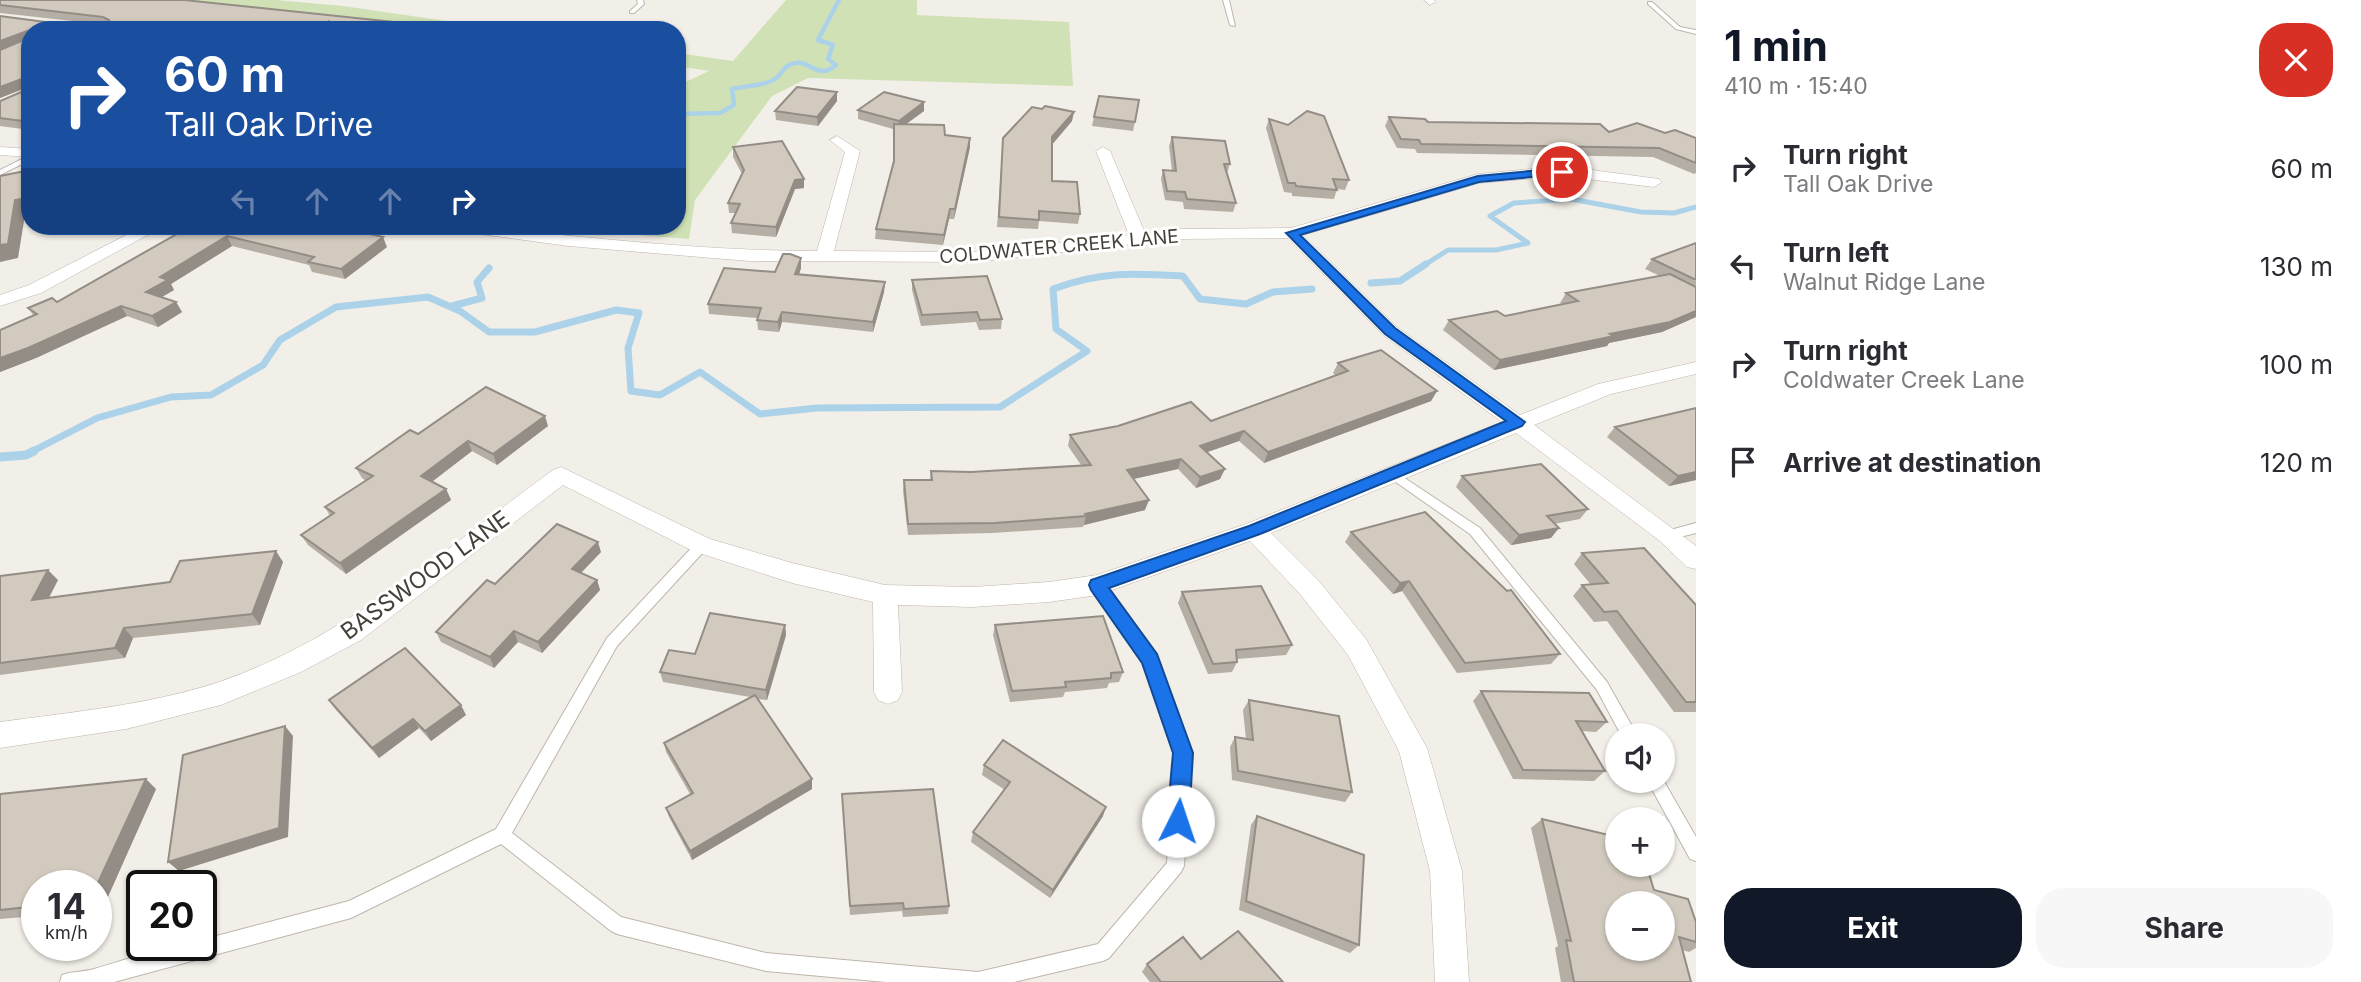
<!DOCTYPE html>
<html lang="en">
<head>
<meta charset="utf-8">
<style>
	:root { --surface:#fff; --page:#f7f7f7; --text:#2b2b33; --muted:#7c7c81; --accent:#111827 }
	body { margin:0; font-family:Inter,sans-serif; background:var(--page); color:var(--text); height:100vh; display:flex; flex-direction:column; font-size:26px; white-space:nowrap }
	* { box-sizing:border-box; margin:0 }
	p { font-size:23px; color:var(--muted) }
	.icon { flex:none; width:38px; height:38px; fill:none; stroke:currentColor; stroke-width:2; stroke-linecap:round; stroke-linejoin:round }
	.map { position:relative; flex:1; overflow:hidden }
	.panel { display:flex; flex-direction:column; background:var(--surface); width:665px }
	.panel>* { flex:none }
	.top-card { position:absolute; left:21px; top:21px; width:665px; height:214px; border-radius:28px; box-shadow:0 2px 5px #0004; background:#1a4fa0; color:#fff; overflow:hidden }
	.tools { position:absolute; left:1605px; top:723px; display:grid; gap:14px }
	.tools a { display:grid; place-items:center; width:70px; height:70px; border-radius:50%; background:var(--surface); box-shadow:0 2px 5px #0004; font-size:35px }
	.speed { position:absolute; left:21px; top:870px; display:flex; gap:14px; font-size:35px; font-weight:700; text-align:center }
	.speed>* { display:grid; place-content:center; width:91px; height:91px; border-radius:50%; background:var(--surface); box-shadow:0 2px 5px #0004; line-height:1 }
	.speed small { font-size:18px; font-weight:400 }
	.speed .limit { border:4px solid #111; border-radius:10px; background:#fff; color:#111 }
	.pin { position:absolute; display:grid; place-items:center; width:60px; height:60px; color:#fff; margin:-30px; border:4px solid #fff; border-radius:50%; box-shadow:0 2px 7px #0007 }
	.me { position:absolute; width:77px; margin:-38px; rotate:4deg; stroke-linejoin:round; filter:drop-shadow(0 0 5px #0008) }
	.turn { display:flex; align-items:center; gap:24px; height:147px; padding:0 28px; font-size:32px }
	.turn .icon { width:91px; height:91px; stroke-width:2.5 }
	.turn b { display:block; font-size:49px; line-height:60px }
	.lanes { display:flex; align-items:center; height:66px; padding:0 28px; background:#0003; justify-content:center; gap:35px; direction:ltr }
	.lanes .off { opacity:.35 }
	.round { display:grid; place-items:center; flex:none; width:74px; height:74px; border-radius:28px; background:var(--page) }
	.head { display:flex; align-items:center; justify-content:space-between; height:119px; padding:0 28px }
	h1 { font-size:42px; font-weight:700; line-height:52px; color:var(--accent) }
	.button { display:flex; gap:14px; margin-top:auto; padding:14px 28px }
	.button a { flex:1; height:80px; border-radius:28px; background:var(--accent); color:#fff; font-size:28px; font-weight:700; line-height:80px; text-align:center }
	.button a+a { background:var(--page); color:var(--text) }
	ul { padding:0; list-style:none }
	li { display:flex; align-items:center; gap:21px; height:98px; padding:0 28px }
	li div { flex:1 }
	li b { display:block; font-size:26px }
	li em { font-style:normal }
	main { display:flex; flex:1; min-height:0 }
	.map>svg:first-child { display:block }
	.green { fill:#d0e2b5 }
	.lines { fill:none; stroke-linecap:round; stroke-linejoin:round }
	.stream-far3 { stroke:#abd2e8; stroke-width:4.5 }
	.stream-far2 { stroke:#abd2e8; stroke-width:5 }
	.stream-far1 { stroke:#abd2e8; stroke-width:7 }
	.stream { stroke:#abd2e8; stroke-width:9 }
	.lane-casing { stroke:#bdb6ab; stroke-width:2 }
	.street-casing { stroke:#bdb6ab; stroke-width:1 }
	.lane { fill:#fff; fill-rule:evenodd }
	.street { fill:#fff; fill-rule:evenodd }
	.wall { fill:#b5aea4 }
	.shaded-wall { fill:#938d86 }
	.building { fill:#d2cabf; stroke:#938d86; stroke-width:2; fill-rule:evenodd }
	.route { fill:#1a73e8; stroke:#114b97; stroke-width:2 }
	.labels { text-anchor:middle; stroke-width:6; stroke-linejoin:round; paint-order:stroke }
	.far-street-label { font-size:19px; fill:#453f37; stroke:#fff }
	.street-label { font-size:23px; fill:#453f37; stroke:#fff }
</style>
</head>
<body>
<main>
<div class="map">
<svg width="1696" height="982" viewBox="0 0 1696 982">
	<rect width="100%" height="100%" fill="#f2efe8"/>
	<g class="green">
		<path d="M178,0h98l67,6 166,24h-44z"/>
		<path d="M786,0h131v15l152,7 4,64 -265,-8 -36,18 -77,104 -6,39 -161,-13h149v-140l32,-15 -32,-5v-13l56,8z"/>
	</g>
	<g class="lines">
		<path class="stream-far3" d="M677,114l43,-1 14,-8 -2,-16c12,-3 33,-3 43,-10 8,-6 9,-15 21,-16 15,-3 21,18 40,2l-8,-6 5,-14 -15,-5 21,-40"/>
		<path class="stream-far2" d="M1423,266l25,-16h48l32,-7 -38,-27 24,-13 57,-4 70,13 33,1 22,-6"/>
		<g class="stream-far1">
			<path d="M1371,283l29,-2 26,-17"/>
			<path d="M452,306l30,-8 -5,-16 12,-14"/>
			<path d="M31,452l66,-34 74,-21 40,-2 52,-30 17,-25 56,-33 92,-10 32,14 29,21h46l81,-22 23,3 -11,35 3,43 29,4 40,-23 60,42 57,-6 183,-1 87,-56 -31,-22 -3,-40c48,-18 80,-16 130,-13l17,23 46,5 27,-12 39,-3"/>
		</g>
		<path class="stream" d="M0,457l26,-2 8,-4"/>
		<defs>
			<g id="lane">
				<path d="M637,0h6l1,4 -10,9h-4v-2l8,-7z"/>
				<path d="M1223,0h6l6,26 -5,-1z"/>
				<path d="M1648,2h4l28,25 16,3v4l-20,-5 -28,-25z"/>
				<path d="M30,155v5l-30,15v-5z"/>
				<path d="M1394,471l86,57 127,154 30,53h-16l-24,-45 -127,-156 -80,-56 -2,-3 2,-3z"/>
				<path d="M1696,523v10l-28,7 -5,-2 -1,-3 1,-3z"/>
				<path d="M702,540l5,2 1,3 -1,3 -90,98 -105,187 109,84 145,36 212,19 120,-28 69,-81 8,-110 -30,-91 -52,-73 -2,-4 2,-4 5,-1 5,1 53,75 35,97 -7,113 -3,6 -72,86 -6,3 -89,21h-128l-120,-11 -149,-37 -6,-3 -110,-87 -150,74 -237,64h-54l2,-7c11,-4 22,-3 32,-6 35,-10 71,-24 107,-24v-5l148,-39 147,-72 111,-191 90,-96z"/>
				<path d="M1662,778l34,59v24l-6,-2 -43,-79h15z"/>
			</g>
			<g id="street">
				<path d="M1424,0h10l1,2 -5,3z"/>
				<path d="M837,136l23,15 -26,100 140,1 155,-17 -33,-84 7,-4 7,4 35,82 33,-4 113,-1 187,-54 84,-8 97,13 3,3 -8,5 -92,-11 -83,7 -176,52 94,92 123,88 78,-31 98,-22v12l-85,20 -77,31 162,121v23l-9,-2 -27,-26 -144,-108 -245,100 47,47 48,59 61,109 35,123 7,111h-34l-5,-111 -31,-120 -51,-96 -48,-61 -50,-53 -152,54 -49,7 -77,5 -74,-2 4,87 -4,8 -10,4 -10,-4 -4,-8 -1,-90 -81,-19 -99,-32 -130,-66 -202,155 -60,32 -80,33 -95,24 -126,19v-26c73,-10 149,-17 219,-40 126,-43 228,-135 334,-212l8,-3 149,72 82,24 93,22 87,2 77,-5 48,-7 149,-51 256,-102 -119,-87 -95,-97 -110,1 -204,23 -225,-1 -181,-15 -110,-15 -8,-5c41,-2 81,7 122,10 81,8 163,15 245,15l28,-99 -15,-12z"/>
				<path d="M0,147l30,2v8l-30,-2z"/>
				<path d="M144,226h20l-123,67 -41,13v-11l29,-10z"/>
			</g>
		</defs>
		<use href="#lane" class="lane-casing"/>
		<use href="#street" class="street-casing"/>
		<use href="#lane" class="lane"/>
		<use href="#street" class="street"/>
	</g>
	<g class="wall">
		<path d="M0,0l432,26 1,4h-101v-1l-302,1v100l-30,-4v-25l26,-11v-2l-26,10v-82l68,9 32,-1 -100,-11z"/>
		<path d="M837,92v9l-19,25 -42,-6 -1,-9z"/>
		<path d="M1139,100l-6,31 -41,-5 2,-9z"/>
		<path d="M924,102v9l-18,13 39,11 25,12 -16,72h-5l-6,26 -68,-6 1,-10 17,-67v-33l-35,-10v-9z"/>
		<path d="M1389,117l39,5 181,10 56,1 31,5v35l-2,1 -41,-17 -236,-4 -2,-4 -18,-1 -12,-22z"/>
		<path d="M1269,119l19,6 61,55 -4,10 -8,-1 -3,10 -42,-3v-3l-8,-1 -18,-64z"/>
		<path d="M1072,121l-20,23v37l28,33 -2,10 -39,-3 -1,8 -41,-2 6,-89z"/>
		<path d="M1172,137l58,27 -3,9 9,30 -3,9 -49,-3 -1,-7 -18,-2 -4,-21 2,-9 9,1 -3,-25z"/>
		<path d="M733,147l71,32v9l-9,1 -19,48 -44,-4 -1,-10 4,-10h-6l-1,-10 14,-29 -9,-17z"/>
		<path d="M191,226l196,21 -42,32 -33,-7 -3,-7 -77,-19 -61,38 3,6 -13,7 15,5 6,10 -24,15 -31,-11 -91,42 -36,14v-42l34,-14 -6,-8 29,-6z"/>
		<path d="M1696,243v74l-34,15 -53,11 -2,3 -113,24 -51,-40 6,-10 56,-4 57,-12 -2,-1 6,-10 94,-17 -15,-7 7,-10z"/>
		<path d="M801,258v10l-2,6 86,8 -1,10 -11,40 -91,-10 -3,10 -21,-2 -1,-12 -48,-4 -1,-10 67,-32z"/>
		<path d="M912,280l90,39 -1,10 -22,1 -3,-8 -55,4 -9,-36z"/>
		<path d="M1338,363l99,28 -6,10 -167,62 -25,-22 -32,11 13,27 -24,9 -18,-19 -44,10 11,31 -61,15 -1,2 -90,6 -85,2 -5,-44 1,-11h26l1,-9 40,1 110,-7 -13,-19 2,-11 141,-14 124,-46 -2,-2z"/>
		<path d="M548,426l-51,39 -25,-14 -40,31 14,7 5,11 -105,74 -38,-29 -7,-10 29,-19 -5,-9 41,-26 -4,-3 -6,-10 62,-34z"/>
		<path d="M1615,427l81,53 -27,6 -62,-49z"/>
		<path d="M1462,476l126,33 -8,10 -26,5 -3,14 -40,7 -55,-58z"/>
		<path d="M1351,532l209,122 -9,10 -94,9 -55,-82 -9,3 -48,-52z"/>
		<path d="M601,552l-20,21 16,7 3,10 -58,63 -24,-11 -24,26 -53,-26 -5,-10 59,-48z"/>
		<path d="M1582,553l114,52v107h-22l-67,-91 -13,1 -21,-26 9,-11h9l-17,-21z"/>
		<path d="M283,562l-23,63 -127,13 -8,20 -125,17v-99l58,4 -9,18 121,-16z"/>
		<path d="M1182,592l110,53 -6,10 -49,4v3l-5,10 -24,2 -30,-71z"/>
		<path d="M785,625l1,10 -19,65 -10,-1 55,90 -120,71 -23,-43 -3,-9 24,-14 -24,-42 -2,-9 86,-46 -87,-15 -3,-10 35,-18z"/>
		<path d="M995,625l128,47 -4,10 -10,1 -2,5 -42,4 -2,5 -53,5 -17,-67z"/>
		<path d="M1481,691l126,31 -11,10 -14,-1 23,40 -11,10 -81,-2 -40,-78z"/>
		<path d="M329,700l137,15 -35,26 -12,-13 -40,30 -43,-48z"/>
		<path d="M1249,700l103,92 -7,10 -113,-22 -2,-33 5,-10 11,2 -3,-29z"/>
		<path d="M984,765l119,51 -53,82 -79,-56 2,-10 32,-42 -23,-15z"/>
		<path d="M156,789l-54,121h-6v-24h-59v30l-37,3v-125z"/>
		<path d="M842,794l107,112 -1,8 -45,3 -1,-6 -52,4z"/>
		<path d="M1257,816l102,129 -9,8 -111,-43 12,-85z"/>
		<path d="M1542,819l112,71 42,32v26l-7,4 -7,-2 9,32h-130l-6,-34 3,-2 -27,-118z"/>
		<path d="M1147,964l136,18h-133l-8,-10z"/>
	</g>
	<g class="shaded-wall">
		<path d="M329,21l3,8 -2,1h-17z"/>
		<path d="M27,31l3,9 -30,11v-10z"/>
		<path d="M27,77l3,9 -30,12v-11z"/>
		<path d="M837,92v9l-19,25 -1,-9z"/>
		<path d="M924,102v9l-26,19 1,-9z"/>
		<path d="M1074,112l-2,9 -21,25 1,-9z"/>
		<path d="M970,138v9l-16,72 1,-10z"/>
		<path d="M804,179v9l-9,1 -19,48v-10l19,-47z"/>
		<path d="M30,183v31l-5,1 -7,43 -18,4v-17l15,-45z"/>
		<path d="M950,209l-1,10 -6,26 1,-10z"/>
		<path d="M227,236l5,10 -61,38 3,6 -22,13 -6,-11 14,-15z"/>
		<path d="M383,237l4,10 -42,32 -4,-10z"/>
		<path d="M801,258v10l-5,16 -1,-10z"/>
		<path d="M885,282l-1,10 -11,40v-10z"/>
		<path d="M176,302l6,10 -24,15 -6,-11z"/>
		<path d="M121,306l6,10 -91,42 -36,14v-14z"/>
		<path d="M1696,311v6l-34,15 -53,11 -2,3 -113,24 6,-10 110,-26z"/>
		<path d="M782,312v10l-3,10 -1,-10z"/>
		<path d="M1437,391l-6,10 -167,62 4,-11z"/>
		<path d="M545,416l3,10 -51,39 -4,-11z"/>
		<path d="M1244,431l-5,10 -43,15 4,-10z"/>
		<path d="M468,441l4,10 -46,35 -5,-10z"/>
		<path d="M1181,459l-3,10 -54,12 3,-11z"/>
		<path d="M1225,469l-5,10 -24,9 4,-11z"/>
		<path d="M1696,472v8l-27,6 9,-10z"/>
		<path d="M446,489l5,11 -105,74 -6,-11z"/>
		<path d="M1149,500l-4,10 -61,15 2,-9 -1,-2z"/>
		<path d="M1559,528l-8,10 -40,7 8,-10z"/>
		<path d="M598,542l3,10 -26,27 -3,-10z"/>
		<path d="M276,551l7,11 -23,63 -8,-11z"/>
		<path d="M48,570l10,10 -16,30 -10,-10z"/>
		<path d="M597,580l3,10 -58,63 -4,-11z"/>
		<path d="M1409,581l-7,10 -9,3 7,-11z"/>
		<path d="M785,625l1,10 -19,65 -1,-10z"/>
		<path d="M124,628l9,10 -8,20 -10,-10z"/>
		<path d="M514,631l4,11 -24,26 -4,-11z"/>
		<path d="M461,705l5,10 -35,26 -6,-10z"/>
		<path d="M413,719l6,9 -40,30 -7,-10z"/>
		<path d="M285,726l8,10 -5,101 -109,34 -11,-9z"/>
		<path d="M146,779l10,10 -54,121 -6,-4v-19z"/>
		<path d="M812,779v10l-120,71 -2,-9z"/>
		<path d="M1106,807l-3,9 -53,82 3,-8z"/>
	</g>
	<g class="building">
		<path d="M0,0h184l248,26 -5,4h-93l-5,-9 -16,9h-283v92l-30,-4v-17l26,-11 1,-13 -27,10v-37l26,-11 1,-8 -27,10v-25l68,9 42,-1 -1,-4 -6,-3 -103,-12z"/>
		<path d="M797,87l40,5 -20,25 -42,-6z"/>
		<path d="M884,92l40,10 -25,19 -41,-11z"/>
		<path d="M1099,96l40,4 -4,22 -41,-5z"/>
		<path d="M1045,106l29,6 -22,25v44l25,1 3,32 -41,-3v9l-40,-3 4,-79 29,-31 10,2z"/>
		<path d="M1307,111l17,5 25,64 -16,-1 4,11 -41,-4 -1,-3h-7l-19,-64 19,6z"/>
		<path d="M1389,117l36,2 3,3 172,2 9,8 28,-9 28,10 10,-3 21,8v25l-37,-15 -238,-4 -2,-4 -18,-1z"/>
		<path d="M894,124l50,1 1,10 25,3 -15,71h-5l-6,26 -68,-6 18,-68z"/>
		<path d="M1172,137l53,4 5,23h-6l12,39 -49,-4 -2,-7 -18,-1 -4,-21 13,1z"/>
		<path d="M782,141l22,38 -9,1 -19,47 -45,-4 9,-19 -12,-1 16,-33 -11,-23z"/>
		<path d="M30,170v13l-3,15 -12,2 -7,44 -8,1v-69z"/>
		<path d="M191,226h145l47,11 -42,32 -33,-7 6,-5 -87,-21 -67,41 8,3 -22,12 30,10 -24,14 -31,-10 -93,42 -28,10v-28l37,-16 -9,-6 24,-10 5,4z"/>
		<path d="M1696,243v36h-2l-42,-20z"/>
		<path d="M783,254h7l11,4 -6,16 90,8 -12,40 -91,-10 -4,10 -21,-2 4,-12 -53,-4 16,-36 51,4z"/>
		<path d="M1670,274l26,13v24l-26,11 -60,12 4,2 -114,24 -51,-40 48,-9 8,5 73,-15 -12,-8z"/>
		<path d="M987,276l15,43 -22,1 -3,-8 -55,3 -10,-35z"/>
		<path d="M1381,350l56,41 -169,61 -24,-21 -44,15 25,23 -25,8 -19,-18 -54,11 22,30 -64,14 1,2 -91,7 -87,1 -4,-44h28l-1,-9 40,1 120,-7 -21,-30 48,-9 73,-24 20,19 137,-50 -10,-8z"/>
		<path d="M486,387l59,29 -52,38 -25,-13 -47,35 25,13 -106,74 -39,-28 33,-22 -9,-6 48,-31 -17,-8 54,-38 8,4z"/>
		<path d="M1696,408v64l-18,4 -63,-49z"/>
		<path d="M1541,464l47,45 -41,7 12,12 -40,7 -57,-59z"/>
		<path d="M1425,512l82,79 4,-1 49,64 -95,9 -56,-82 -9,2 -49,-51z"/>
		<path d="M557,524l41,18 -26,27 25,11 -59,62 -24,-11 -24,26 -54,-25 51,-52 8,4z"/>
		<path d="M1644,548l52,57v97h-10l-69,-91 -13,1 -22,-27 26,-2 -26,-30z"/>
		<path d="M276,551l-24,63 -128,14 -9,20 -115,15v-87l48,-6 -16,30 138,-18 10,-21z"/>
		<path d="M1261,586l31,59 -56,5 1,12 -24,2 -31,-72z"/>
		<path d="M710,613l75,12 -19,65 -106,-18 9,-22 26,4z"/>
		<path d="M1103,616l20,56 -12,1v5l-46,4 1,5 -54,4 -17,-66z"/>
		<path d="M405,648l56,57 -36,26 -12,-12 -41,29 -43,-48z"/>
		<path d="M1481,691l108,2 18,29 -31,-1 29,50 -82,-1z"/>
		<path d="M755,695l57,84 -122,72 -24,-43 27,-15 -29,-50z"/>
		<path d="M1249,700l90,16 13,76 -114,-21 -3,-34 18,3z"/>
		<path d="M285,726l-6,102 -111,34 15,-107z"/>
		<path d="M1003,740l103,67 -53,83 -80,-58 37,-50 -26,-17z"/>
		<path d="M146,779l-50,108v-1h-59v20l-37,4v-116z"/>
		<path d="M933,789l16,117 -45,3 -1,-6 -53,3 -8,-112z"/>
		<path d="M1257,816l107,39 -5,90 -113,-44z"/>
		<path d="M1542,819l75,18v27h29l8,26 34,9 8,23v20l-17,-5 12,45h-117l-8,-42 5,1zM1617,903h45v45h-45z"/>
		<path d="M1238,931l45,51h-122l-14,-18 36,-27 18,22z"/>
	</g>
	<path class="route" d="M1562,168l5,4 -2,2 -86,8 -179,53 95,93 130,94 -3,4 -262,108 -151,54 48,66 36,99 -4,68 -3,7 -8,3 -7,-3 -4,-7 6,-68 -31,-90 -51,-73 -2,-5 2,-5 158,-54 257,-105 -121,-87 -99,-101 192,-57z"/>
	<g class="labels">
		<g class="far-street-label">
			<text transform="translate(1059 246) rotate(-5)" y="7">COLDWATER CREEK LANE</text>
		</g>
		<g class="street-label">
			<text transform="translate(425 575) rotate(-36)" y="8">BASSWOOD LANE</text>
		</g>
	</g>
</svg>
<div class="tools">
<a><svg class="icon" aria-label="sound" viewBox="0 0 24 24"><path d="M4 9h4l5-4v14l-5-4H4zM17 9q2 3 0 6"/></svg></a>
<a>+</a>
<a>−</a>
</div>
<div class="speed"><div>14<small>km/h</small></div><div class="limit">20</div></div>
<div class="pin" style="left:1562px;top:172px;background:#d93025"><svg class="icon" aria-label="arrive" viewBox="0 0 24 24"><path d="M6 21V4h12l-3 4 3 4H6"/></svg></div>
<svg class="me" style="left:1178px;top:821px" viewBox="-20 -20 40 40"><circle r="19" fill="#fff"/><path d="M0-13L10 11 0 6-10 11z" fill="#1a73e8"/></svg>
<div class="top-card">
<div class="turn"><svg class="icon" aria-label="right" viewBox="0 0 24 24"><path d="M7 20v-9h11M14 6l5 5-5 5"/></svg><div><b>60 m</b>Tall Oak Drive</div></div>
<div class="lanes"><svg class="icon off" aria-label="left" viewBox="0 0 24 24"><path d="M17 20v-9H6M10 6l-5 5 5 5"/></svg><svg class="icon off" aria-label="ahead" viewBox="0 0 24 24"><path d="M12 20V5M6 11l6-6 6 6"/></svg><svg class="icon off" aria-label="ahead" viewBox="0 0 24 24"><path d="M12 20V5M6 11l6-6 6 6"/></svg><svg class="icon" aria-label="right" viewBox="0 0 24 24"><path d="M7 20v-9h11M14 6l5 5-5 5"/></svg></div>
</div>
</div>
<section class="panel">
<div class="head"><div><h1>1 min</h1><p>410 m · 15:40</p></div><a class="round" style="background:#d93025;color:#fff"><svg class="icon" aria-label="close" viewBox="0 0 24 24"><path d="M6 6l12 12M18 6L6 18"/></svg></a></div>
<ul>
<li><svg class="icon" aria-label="right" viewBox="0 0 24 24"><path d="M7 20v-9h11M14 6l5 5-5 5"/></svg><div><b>Turn right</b><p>Tall Oak Drive</p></div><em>60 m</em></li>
<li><svg class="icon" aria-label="left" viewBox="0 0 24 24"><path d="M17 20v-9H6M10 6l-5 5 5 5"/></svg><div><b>Turn left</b><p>Walnut Ridge Lane</p></div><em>130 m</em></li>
<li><svg class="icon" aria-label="right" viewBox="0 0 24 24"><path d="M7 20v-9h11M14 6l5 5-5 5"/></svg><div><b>Turn right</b><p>Coldwater Creek Lane</p></div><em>100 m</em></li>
<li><svg class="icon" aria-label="arrive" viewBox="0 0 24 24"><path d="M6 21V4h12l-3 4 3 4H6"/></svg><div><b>Arrive at destination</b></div><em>120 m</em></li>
</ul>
<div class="button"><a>Exit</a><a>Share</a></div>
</section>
</main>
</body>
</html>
